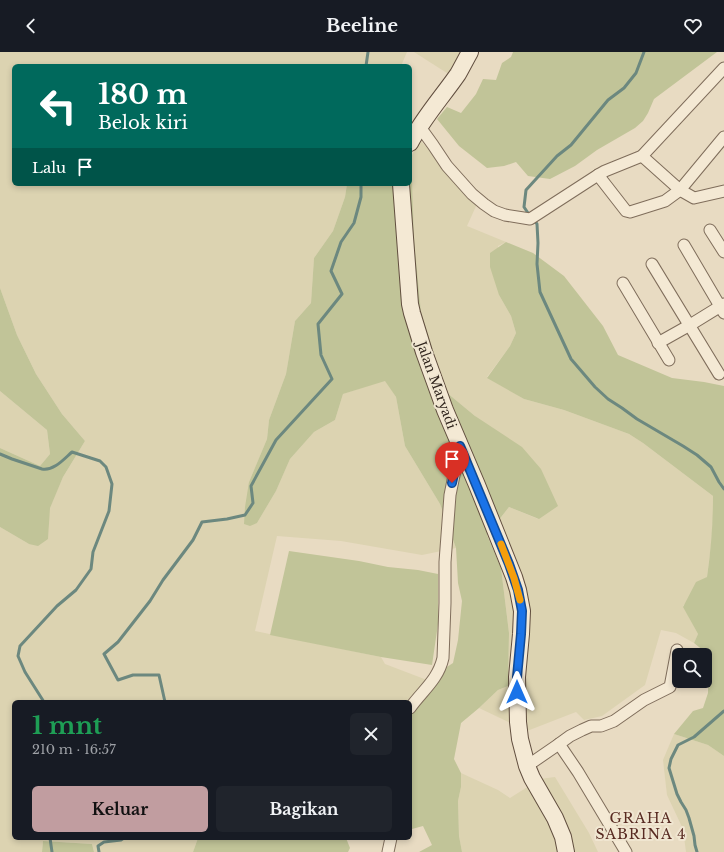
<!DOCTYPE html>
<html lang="id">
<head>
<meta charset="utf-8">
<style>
	:root { --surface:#171b24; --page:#20242c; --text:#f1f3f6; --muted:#9ea1a6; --accent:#c19da0 }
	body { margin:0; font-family:"Libre Baskerville",serif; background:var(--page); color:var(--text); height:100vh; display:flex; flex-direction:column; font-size:15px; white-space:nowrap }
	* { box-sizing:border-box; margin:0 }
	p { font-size:13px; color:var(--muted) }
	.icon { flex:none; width:22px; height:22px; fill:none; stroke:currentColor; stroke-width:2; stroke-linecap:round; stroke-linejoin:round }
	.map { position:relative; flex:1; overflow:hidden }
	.side { position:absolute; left:12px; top:648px; width:400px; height:140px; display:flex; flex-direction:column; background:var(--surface); border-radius:6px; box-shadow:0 2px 6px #0003 }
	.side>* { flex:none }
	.guide { position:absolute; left:12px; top:12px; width:400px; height:122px; border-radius:6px; box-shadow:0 2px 6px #0003; background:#00695c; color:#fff; overflow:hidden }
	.fabs { position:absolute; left:672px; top:596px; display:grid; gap:8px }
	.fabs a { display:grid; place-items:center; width:40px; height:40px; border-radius:6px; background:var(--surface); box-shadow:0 2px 6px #0003; font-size:20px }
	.pin { position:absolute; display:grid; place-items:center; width:34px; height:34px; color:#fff; margin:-41px -17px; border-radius:50% 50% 50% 0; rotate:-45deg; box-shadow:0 0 4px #0007 }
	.pin .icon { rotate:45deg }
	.me { position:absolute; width:44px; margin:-22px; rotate:0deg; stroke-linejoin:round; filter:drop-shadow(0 0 3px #0008) }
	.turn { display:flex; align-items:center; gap:14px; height:84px; padding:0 20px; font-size:18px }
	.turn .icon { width:52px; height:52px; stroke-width:2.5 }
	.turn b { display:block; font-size:28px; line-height:34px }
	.then { display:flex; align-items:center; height:38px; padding:0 20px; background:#0003; gap:8px; font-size:15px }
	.round { display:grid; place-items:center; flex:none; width:42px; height:42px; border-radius:6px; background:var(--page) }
	.head { display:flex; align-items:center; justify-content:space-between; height:68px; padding:0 20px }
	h1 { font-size:24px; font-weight:800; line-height:30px; color:#1e9e55 }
	.action { display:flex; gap:8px; margin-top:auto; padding:8px 20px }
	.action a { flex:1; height:46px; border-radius:6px; background:var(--accent); color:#111; font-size:16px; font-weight:800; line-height:46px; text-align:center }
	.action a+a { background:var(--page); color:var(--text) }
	header { display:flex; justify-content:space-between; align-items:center; height:52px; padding:0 20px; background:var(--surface); font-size:18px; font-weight:800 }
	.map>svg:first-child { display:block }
	.farmland { fill:#dcd3b1 }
	.green { fill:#c1c498 }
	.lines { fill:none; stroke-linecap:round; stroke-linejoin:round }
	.stream { stroke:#6c887f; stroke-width:3 }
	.street-casing { stroke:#7f6d5b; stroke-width:13 }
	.secondary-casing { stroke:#614e3f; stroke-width:18 }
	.street { stroke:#f4e9d4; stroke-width:11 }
	.secondary { stroke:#f4e9d4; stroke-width:16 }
	.route-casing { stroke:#114b97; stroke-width:10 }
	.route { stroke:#1a73e8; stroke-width:7 }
	.slow { stroke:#f59e0b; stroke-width:7 }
	.labels { text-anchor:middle; stroke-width:4; stroke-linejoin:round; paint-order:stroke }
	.street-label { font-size:13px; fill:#31261e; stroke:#f0e6d1 }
	.neighbourhood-label { font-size:14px; letter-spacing:1px; fill:#582b22; stroke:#f0e6d1 }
</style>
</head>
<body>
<header><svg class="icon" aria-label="back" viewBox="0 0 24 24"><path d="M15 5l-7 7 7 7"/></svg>Beeline<svg class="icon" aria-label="heart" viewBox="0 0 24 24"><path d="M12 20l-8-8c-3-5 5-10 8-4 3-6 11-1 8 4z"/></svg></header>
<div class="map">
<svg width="724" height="800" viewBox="0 0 724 800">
	<rect width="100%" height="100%" fill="#e8dbc2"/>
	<g class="farmland">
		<path d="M0,0h407l-6,14h-387v118h333l-2,13 -12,34 -19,27 -3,45 -16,18 -9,53 -17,46 -2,19 -18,43 8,41 19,-32 14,-32 24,-27 21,-12 8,-26 42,-14 11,17 9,49 35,58 16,44 -34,7 -81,-14 -64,-5 -22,95 126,26 4,7 42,16 -17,22h-396v136h184l-5,14h-99l-2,-8 -49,-3 -1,11h-42v-325l29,17 19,-5 1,-31 14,-31 22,-36 -23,-27 -26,-40 -19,-39 -17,-47z"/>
		<path d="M414,0h49l-13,23z"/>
		<path d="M420,88l57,64 -10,22 39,16 -8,4 1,49 12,21 5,17 -6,13 -23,31 37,22 40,11 65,24 14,9 70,53v24l-2,25 -4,32 -24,29 15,28 -4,9 -18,-10 -15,-3 -16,55 -43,31 -18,4 -8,-8 -13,5 -36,14 -48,-23 19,-18 10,-4 1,-53 -8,-65 -14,-33 22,-28 29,12 -63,-103 -29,-24 -25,-80 -7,-74 -3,-81z"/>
		<path d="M0,339l47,39 3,24 -10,12 -40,-18z"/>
		<path d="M674,682l34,11 16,11v96h-38l-3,-23 -16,-34 -4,-35z"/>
		<path d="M461,721l37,17 12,8 30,-19 15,-2 34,56 9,19h-136l-3,-16 -1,-35 3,-14z"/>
	</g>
	<g class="green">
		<path d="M513,0h204l-63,47 -6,14 -5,8 -8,7 -38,22 -22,16 -25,13 -22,-3 -12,-14 -12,4 -17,2 -28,-22 -22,-27 10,-12 14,6 15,-19 7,-15 13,1 6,-17 9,-6z"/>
		<path d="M410,128h2l2,58 7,74 25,80 29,24 47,31 19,22 17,37 -19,13 -30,-12 -22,28 14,33 8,65 -1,53 -10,4 -19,18 -18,15 -7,36 7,14v14l-3,14 1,35 3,16h-43l13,-7 -9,-19 -11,3v6l-2,1v-130l17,-26 26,-17 5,-23 4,-39 -4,-18 -2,-35 -16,-44 -35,-58 -9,-49 -11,-16 -42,13 -8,26 -21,12 -24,27 -14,32 -19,32 -7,3 -6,-2 1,-17 4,-25 18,-43 2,-19 17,-46 9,-53 16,-18 3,-45 19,-27 12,-34 2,-13h63z"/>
		<path d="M506,190l27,11 31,23 39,50 15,29 54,23 32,4 20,4v370l-16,-11 -34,-11 19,-23 10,-3 5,-15 1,-38 -15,-12 4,-9 -15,-27 13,-25 11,-5c4,-28 6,-53 6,-81l-70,-53 -14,-9 -65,-24 -40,-11 -37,-21 23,-32 6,-13 -5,-17 -12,-21 -9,-28v-14z"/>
		<path d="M0,236l17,47 19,39 26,40 23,27 -22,36 -13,31 -2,31 -10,7 -9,-2 -29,-17v-79l40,18 10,-12 -3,-24 -47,-39z"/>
		<path d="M289,499l70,10 29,6 30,3 20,4v50l-6,41 -51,-8 -111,-22z"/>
		<path d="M198,786h148l4,10 -2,4h-155z"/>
		<path d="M43,789l49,3 2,8h-52z"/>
	</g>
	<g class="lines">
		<g class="stream">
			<path d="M366,14l2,-14"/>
			<path d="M530,164l-6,-9 2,-17 31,-34 14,-11 37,-45 16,-12 12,-15 8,-21"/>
			<path d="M534,168l3,4 1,19 -1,21 3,28 31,67 24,28 13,12 14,9 15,11 46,27 14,9 14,12 8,15 5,7"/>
			<path d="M0,402l12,5 30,10c12,2 22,-10 30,-17l28,9 6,6 6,17 -3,27 -16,41 -2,17 -15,21 -19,16 -37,40 -2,10 7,16 19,30"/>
			<path d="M165,650l-6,-27h-26l-15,5 -14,-26 14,-12 32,-41 13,-21 30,-40 9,-18 25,-3 18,-4 8,-12 -2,-17 25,-46 56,-61 -11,-24 -3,-31 24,-30 -11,-23 10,-29 13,-19 7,-26v-13"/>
			<path d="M50,786l2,14"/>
			<path d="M99,800l-1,-6 6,-4 17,-2 3,-2"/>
			<path d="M697,800l-2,-7 -1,-9 -5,-18 -3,-8 -5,-8 -4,-8 -8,-26 2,-9 7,-14 16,-8 30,-26"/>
		</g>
		<defs>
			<g id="street">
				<path d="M420,75l13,18 14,21 25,28 12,10 10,7 11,4 25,4 68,-44 7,-4 37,-15 82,-88"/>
				<path d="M642,104l38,34 14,8 30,-7"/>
				<path d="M598,123l28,36 4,1 35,-11 15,-11 44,-53"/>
				<path d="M710,178l14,22"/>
				<path d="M684,193l40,68"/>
				<path d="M652,212l67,110"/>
				<path d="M623,231l46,77"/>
				<path d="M658,291l32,-18 34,-21"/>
				<path d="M410,656c12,-17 28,-28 33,-50l2,-55v-41l5,-67 10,-49"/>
				<path d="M559,692l19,28 48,80"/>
				<path d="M527,714l32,-22 11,-8 12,-6 9,-4h10l13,-5 30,-21 26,-13 7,-37"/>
				<path d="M388,800l3,-14"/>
			</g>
			<g id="secondary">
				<path d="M410,91c13,-25 32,-46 48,-69 4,-7 8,-15 12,-22"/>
				<path d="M401,132l9,120 2,9 12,39 21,58 32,75 37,92 4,13 4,21 -1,23 -4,43 1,45 2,17 7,27 5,12 23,40 8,19 3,15"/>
			</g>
		</defs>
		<use href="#street" class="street-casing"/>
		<use href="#secondary" class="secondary-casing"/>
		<use href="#street" class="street"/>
		<use href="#secondary" class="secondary"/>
	</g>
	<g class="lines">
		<defs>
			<path id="route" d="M452,431l8,-37 49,118 9,26 4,21 -1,23 -4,43v15"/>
		</defs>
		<use href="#route" class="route-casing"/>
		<use href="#route" class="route"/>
		<path class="slow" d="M501,492l13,34 6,22"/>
	</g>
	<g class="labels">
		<g class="street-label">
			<text transform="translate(437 333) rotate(70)" y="5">Jalan Maryadi</text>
		</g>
		<g class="neighbourhood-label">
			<text x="641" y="771">GRAHA<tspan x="641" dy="16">SABRINA 4</tspan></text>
		</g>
	</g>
</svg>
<div class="fabs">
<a><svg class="icon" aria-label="search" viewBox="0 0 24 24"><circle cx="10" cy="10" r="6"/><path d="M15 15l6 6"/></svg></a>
</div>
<div class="pin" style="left:452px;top:431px;background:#d93025"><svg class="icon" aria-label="arrive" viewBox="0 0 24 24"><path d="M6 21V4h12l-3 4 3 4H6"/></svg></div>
<svg class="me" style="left:517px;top:640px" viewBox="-20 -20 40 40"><path d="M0-17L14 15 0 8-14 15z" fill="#1a73e8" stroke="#fff" stroke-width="4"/></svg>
<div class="guide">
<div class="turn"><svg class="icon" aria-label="left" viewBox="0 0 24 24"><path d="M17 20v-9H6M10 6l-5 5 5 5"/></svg><div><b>180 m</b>Belok kiri</div></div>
<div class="then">Lalu<svg class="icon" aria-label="arrive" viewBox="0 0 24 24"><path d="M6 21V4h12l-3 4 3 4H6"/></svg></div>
</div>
<section class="side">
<div class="head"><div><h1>1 mnt</h1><p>210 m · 16:57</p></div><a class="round"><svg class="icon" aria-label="close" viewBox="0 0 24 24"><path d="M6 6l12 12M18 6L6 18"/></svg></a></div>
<div class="action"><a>Keluar</a><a>Bagikan</a></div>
</section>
</div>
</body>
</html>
